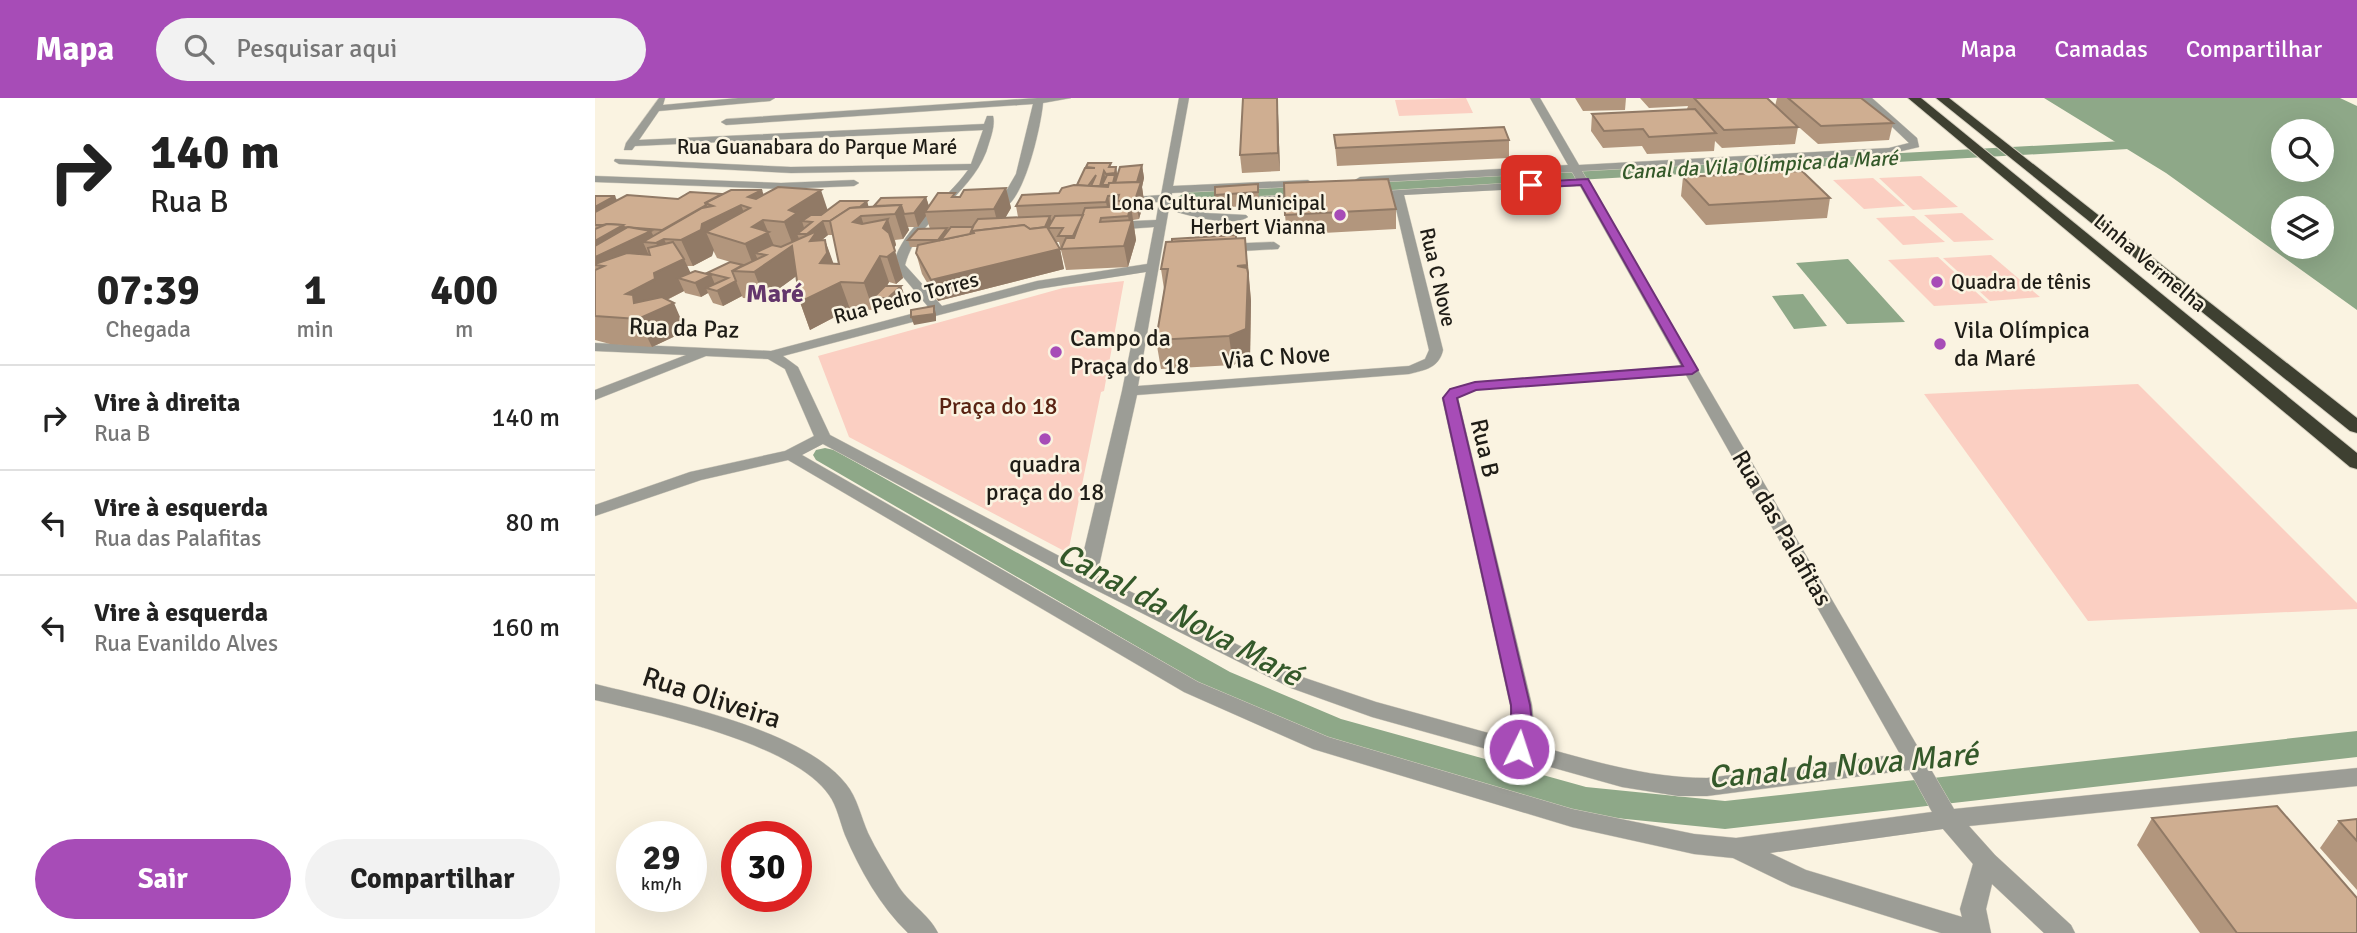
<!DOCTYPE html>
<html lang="pt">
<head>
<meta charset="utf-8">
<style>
	:root { --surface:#fff; --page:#f2f2f2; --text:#222; --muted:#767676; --line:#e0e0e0; --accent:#a74cb7 }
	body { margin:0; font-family:Signika,sans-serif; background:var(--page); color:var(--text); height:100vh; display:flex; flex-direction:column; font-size:26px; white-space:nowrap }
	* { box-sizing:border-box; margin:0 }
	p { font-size:23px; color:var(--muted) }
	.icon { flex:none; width:38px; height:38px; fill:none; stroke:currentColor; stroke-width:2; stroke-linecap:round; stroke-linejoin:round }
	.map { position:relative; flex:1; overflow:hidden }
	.details { display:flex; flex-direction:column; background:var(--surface); width:595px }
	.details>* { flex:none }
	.top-card { background:#fff; color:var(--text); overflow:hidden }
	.controls { position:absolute; left:1676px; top:21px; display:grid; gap:14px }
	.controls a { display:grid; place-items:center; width:63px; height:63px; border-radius:50%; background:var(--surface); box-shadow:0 7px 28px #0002; font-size:35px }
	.speed { position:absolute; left:21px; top:723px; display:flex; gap:14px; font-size:35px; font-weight:700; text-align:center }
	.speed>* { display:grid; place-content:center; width:91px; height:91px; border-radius:50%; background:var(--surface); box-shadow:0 7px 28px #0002; line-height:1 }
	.speed small { font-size:18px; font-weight:400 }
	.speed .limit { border:10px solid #d22; background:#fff; color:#111 }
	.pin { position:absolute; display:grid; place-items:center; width:60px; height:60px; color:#fff; margin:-30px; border-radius:14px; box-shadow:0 4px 10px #0006 }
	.me { position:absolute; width:77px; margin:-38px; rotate:4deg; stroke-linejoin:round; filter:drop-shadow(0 0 5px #0008) }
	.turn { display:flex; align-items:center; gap:24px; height:147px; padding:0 35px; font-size:32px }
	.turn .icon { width:91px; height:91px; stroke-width:2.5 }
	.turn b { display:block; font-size:49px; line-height:60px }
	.eta { display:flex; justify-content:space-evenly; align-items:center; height:119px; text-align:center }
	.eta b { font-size:42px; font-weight:800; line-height:49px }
	.action { display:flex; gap:14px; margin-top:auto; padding:14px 35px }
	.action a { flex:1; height:80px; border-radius:42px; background:var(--accent); color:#fff; font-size:28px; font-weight:800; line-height:80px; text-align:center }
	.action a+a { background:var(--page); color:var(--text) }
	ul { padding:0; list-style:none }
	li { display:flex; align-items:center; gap:21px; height:105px; padding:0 35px; border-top:2px solid var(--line) }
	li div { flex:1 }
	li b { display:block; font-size:26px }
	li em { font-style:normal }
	header { display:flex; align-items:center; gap:42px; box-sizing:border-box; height:98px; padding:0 35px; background:var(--accent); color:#fff }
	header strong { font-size:33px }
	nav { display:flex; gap:38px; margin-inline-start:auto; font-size:24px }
	.search { width:490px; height:63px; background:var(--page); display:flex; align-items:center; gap:18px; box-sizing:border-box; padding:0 24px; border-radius:38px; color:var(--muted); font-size:26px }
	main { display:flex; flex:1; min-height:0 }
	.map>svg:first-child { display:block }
	.green { fill:#fbcfc2 }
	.water { fill:#8ea888; fill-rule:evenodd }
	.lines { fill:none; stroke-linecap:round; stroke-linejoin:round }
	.canal { fill:#8ea888; fill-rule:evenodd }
	.minor-casing { stroke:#d7d1c1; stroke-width:1 }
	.highway-casing { stroke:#d7d1c1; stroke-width:2 }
	.minor { fill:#9c9d96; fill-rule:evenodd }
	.highway { fill:#3e4031; fill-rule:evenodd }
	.wall { fill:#b2967d; fill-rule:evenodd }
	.shaded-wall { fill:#917a66 }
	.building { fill:#cfae91; stroke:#917a66; stroke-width:2 }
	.route { fill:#a74cb7; stroke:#6d3177; stroke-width:2 }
	.poi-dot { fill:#a74cb7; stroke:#faf3e1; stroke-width:2.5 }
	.labels { text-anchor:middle; stroke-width:5; stroke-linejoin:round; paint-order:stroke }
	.far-street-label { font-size:21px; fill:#1f1d17; stroke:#faf3e1 }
	.far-water-label { font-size:21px; font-style:italic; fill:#34592a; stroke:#faf3e1 }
	.far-poi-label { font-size:21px; fill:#1f1d17; stroke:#faf3e1; text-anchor:end }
	.street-label { font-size:24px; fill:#1f1d17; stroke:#faf3e1 }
	.poi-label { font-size:24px; fill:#1f1d17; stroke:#faf3e1; text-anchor:start }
	.park-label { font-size:24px; fill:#592312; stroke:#faf3e1 }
	.far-district-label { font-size:26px; font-weight:bold; fill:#64376c; stroke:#faf3e1 }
	.near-street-label { font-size:28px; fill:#1f1d17; stroke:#faf3e1 }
	.near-water-label { font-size:32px; font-style:italic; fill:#34592a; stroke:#faf3e1 }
</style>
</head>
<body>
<header>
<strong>Mapa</strong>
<div class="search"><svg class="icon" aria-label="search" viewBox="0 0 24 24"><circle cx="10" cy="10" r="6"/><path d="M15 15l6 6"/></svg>Pesquisar aqui</div>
<nav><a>Mapa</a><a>Camadas</a><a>Compartilhar</a></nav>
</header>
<main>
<section class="details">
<div class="top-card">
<div class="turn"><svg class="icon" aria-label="right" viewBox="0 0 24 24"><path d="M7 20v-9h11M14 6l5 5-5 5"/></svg><div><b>140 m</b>Rua B</div></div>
</div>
<div class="eta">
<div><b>07:39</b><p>Chegada</p></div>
<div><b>1</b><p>min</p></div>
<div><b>400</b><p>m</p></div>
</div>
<ul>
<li><svg class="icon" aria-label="right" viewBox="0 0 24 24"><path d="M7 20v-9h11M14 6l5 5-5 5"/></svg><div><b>Vire à direita</b><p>Rua B</p></div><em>140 m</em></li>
<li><svg class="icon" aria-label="left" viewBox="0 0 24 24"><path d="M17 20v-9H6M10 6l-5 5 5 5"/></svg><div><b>Vire à esquerda</b><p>Rua das Palafitas</p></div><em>80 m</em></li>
<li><svg class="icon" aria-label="left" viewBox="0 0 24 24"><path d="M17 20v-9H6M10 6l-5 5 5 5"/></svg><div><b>Vire à esquerda</b><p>Rua Evanildo Alves</p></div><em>160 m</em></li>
</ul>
<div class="action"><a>Sair</a><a>Compartilhar</a></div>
</section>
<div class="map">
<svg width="1762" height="835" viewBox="0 0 1762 835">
	<rect width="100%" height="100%" fill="#faf3e1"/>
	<g class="green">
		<path d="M871,0l7,15 -74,3 -4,-16z"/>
		<path d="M1326,78l37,31 -45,3 -34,-32z"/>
		<path d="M1278,80l32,28 -41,3 -31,-29z"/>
		<path d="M1367,115l32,27 -40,2 -30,-27z"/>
		<path d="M1319,118l31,26 -42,3 -27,-27z"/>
		<path d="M1396,157l49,42 -50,4 -47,-43z"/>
		<path d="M1343,159l50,46 -54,3 -46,-46z"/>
		<path d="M529,183l-20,110 -3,1 -33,161 -219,-116 -31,-81 245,-68z"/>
		<path d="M1543,286l219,219v6l-269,12 -164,-227z"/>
	</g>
	<g class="water">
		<path d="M1449,0h296l17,8v204l-191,-137zM1689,33h38v39h-38zM1689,110h38v39h-38z"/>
		<path d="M1253,161l57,63 -58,2 -51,-61z"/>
		<path d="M1208,196l24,32 -33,3 -22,-33z"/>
	</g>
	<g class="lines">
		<g class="canal">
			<path d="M1528,43l5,2 3,3 -3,3 -942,53 -8,-5 8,-5z"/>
			<path d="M230,350l9,2 396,222 111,47 245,68 139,14 632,-70v26l-632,72 -139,-14 -266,-77 -112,-50 -392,-228 -3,-5 3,-5z"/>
		</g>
		<defs>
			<g id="minor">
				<path d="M64,0h6l-2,7 75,-7h37l-5,3 -111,10 -20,29 345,-16 3,-8h6c2,8 -1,18 -4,27 -13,51 -72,74 -84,122l37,41 95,-25 110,-17 7,-37 -42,3 -6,-4 6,-4 44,-2 3,-18 -39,2 -6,-3 6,-3 41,-3 18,-97h10l-16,88 135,-6 5,3 -5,3 -136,7 -1,8 136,-7 6,3 -6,3 -123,7 21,6 41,2 2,2c-15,10 -54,0 -71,-5v-4h-8l-31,178 271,-20 16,-7 4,-9 -36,-154 -10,-1v-4l193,-12 -4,-7 -212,11 -5,-3 5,-3 208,-12 -38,-67h10l39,67 310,-17 20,-5 -47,-45h10l45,40 2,9 -30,7 -307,17 372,638 403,-41v18l-388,40 26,29 76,70 4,8h-31l-52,-49 -6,25 5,24h-50l-150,-47 -58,-28 -39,-4 -122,-27 -259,-78 -129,-57 -396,-232 -87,20 -106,36v-11l95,-33 95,-21 29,-15 -29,-67 -17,-10 -62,-3 -111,44v-10l91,-35 -91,-4v-8l176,8 159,-42 -37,-44c10,-40 52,-62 75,-95l-177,3 -172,-9 -5,-3 1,-2 176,8 180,-3 12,-34 -348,16 -3,4h-8l2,-7zM985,88l101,180 -206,16 -25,7 -8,9 68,307 2,20 -2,14 -134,-37 -71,-24 -208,-103 40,-180 272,-21c16,-4 30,-6 34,-24l-39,-155zM551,174l-24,119 -42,176 -250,-132 -32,-68 -15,-11 255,-67zM1091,277l214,379 -193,24c-61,0 -118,-18 -176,-34l3,-19 -2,-20 -74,-307 18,-8zM228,346l257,138 211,106 81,29 250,70 56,9h29l202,-26 23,42 -196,26 -42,-4 -122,-25 -244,-72 -130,-55 -396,-227zM1348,731l30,35 -13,45 2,8 -156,-47 -36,-17z"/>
				<path d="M442,0h34l-28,5c-2,23 -18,95 -39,105l-6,-3 18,-31 17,-70 -307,21 -5,-3 5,-3z"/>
				<path d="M0,78l186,7 73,-3 5,3 -5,3 -73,3 -186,-7z"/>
				<path d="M679,144l6,4 -2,3 -53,3 -6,-4 6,-4z"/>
				<path d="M0,586c68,17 207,44 251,100 11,13 15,33 22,49 8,17 19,34 29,51 11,19 32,30 41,49h-30c-28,-27 -48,-63 -63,-98 -5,-13 -8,-29 -16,-40 -36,-52 -174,-81 -234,-95z"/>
			</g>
			<g id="highway">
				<path d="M1313,0h13l436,355v16l-7,-2z"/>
				<path d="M1341,0h13l408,320v15l-7,-2z"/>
			</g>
		</defs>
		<use href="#minor" class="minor-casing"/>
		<use href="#highway" class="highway-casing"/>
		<use href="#minor" class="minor"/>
		<use href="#highway" class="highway"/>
	</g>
	<g class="wall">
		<path d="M682,0l1,16 2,57 -38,2 -2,-18z"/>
		<path d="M980,0h51l-1,12 -42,1z"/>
		<path d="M1045,0h127l31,29 -3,17 -73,4 -7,-7 -1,10 -67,3 -5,-8 -39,2 -12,-17 1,-17 95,-5 1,-3 -39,2z"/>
		<path d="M1182,0h84l32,25 -4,17 -71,4 -43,-38z"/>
		<path d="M739,37l175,5v18l-172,8z"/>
		<path d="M547,67l2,13 -2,9 2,14 -5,18 -6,1 3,20 -8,27 -62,3 -7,-28h-3l4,7 4,20 -126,32 -16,-27 -6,-21 1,-6h-7l-2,-7 22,-11 -4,-13 -8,11h-10l1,3 -6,9 -8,1 1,5 -2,3 9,30 -7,6 -7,-2 -2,4h14l3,8 -14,12 -14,-1 -3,5 -23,-1 -40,21 -10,-28 -4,-26 -31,23 -22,-1 -1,-2 -19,10 -10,-3 -5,-10 -7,4 -16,-4 -1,-2 -17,9 19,31 -34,16 -42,-3 -15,-4v-144l22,4 61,-1 44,-5 42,1 64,15 39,-9 1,6 6,-1 52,-9 3,9 27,-9 50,-9 5,20 -6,10 13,-1 -2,-11 43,-13 18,-8 10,-17 -1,-1h30l1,8zM233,137h5l6,29h-6l-8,-24h-4zM118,152l4,8 17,5 -27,11 -17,-1 -3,-7h6l19,-10z"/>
		<path d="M1088,79l147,21 -3,20 -121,7 -25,-29z"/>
		<path d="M663,86l1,21 -42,3 -2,-13z"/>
		<path d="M801,111v20l-109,6 -2,-20z"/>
		<path d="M642,141l11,25 3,37 -1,57 -17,7 -72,4 -5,-29 8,-51 -3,-20z"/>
		<path d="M1557,720l205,115h-157l-63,-88z"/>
		<path d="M1762,721v71l-37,-42 19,-27z"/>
	</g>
	<g class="shaded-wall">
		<path d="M682,0l1,16 2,57 -2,-18z"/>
		<path d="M547,67l2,13 -2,9 2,14 -5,18 -4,-19 -23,-15 3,-10 2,9 -2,-11 1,-6 2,13z"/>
		<path d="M509,73l2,12 -4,2 2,8 -4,-7z"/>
		<path d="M411,90l5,20 -12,21 -5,-20z"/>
		<path d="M167,92l9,25 -23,-18z"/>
		<path d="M226,92l8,24 -17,8 -10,-1 3,10 -8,3 4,9 -7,5 -10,-26 5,-12z"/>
		<path d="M20,98l9,19 -29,10v-18z"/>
		<path d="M513,98l4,19 -3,2 -3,-15z"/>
		<path d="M331,99l4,13 -5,2 1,4 -8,11 -4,-14z"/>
		<path d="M272,103l4,14 -10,1 8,26 -27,-20z"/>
		<path d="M111,107l6,15 29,-15 10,26 -45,1 8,18 -2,6 -19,10 -12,-26 -19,-10z"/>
		<path d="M306,107l8,25 -6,9 -8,-25z"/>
		<path d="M536,108l5,34 -8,27 -4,-21 6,-18 -2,-12z"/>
		<path d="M455,118l3,12 -9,1z"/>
		<path d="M293,121l8,26 -2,3 9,30 -7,6 -9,-27 -4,-29z"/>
		<path d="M168,122l15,35 14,-9 10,26 -37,27 -11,-27 14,-10 -2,-7 -11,-2 6,14 -6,3 -10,-26 11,-6 -4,-11z"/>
		<path d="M228,123l5,14 -7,6 4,-1 25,69 -40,21 -10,-28 19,-35 -12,-33z"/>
		<path d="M28,127l7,16 21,-10 6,12 7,-4 11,24 9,-4 11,23 -17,-4 6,13 -18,9 8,3 12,28 -34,16 -26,-53 28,-21 13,-6 -11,-24 -13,-1 9,20 -48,4 -9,-1v-24z"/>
		<path d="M352,130l2,7 -7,9 -4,-4z"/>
		<path d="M650,140l6,63 -1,57 -17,7 -4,-29 8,-70z"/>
		<path d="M465,151l4,20 -126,32 -7,-21z"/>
		<path d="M285,158l9,26 -9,16h-7l3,7 -3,5 -9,-27z"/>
		<path d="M116,177l6,14 -11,-1 2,5 -7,4 -6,-14z"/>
		<path d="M141,183l6,15 -19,10 -6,-15z"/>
		<path d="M306,188l3,8 -14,12 -2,-8z"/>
		<path d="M339,208l2,8v7l-22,4 -3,-8z"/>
	</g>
	<g class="building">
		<path d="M648,0h34l1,55 -38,2z"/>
		<path d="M1099,0h73l31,29 -74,3z"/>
		<path d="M1193,0h73l32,25 -72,3z"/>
		<path d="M1100,11l21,24 -67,4 -6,-8 -39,2 -12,-17z"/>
		<path d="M909,29l5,13 -173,8 -2,-13z"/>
		<path d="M493,65h23l-2,4h7l-1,6 -9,1 -2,-3 -4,15h-9l5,-11 -8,11 -11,-1 8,-17h10l-9,-1z"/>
		<path d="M547,67l-5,17 -22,1 5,-16z"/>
		<path d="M1207,73l28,27 -121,7 -26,-28z"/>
		<path d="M512,77h8l-2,8h-4v2h-7z"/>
		<path d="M793,81l8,30 -111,6 -1,-32z"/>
		<path d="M546,84l-6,18 -18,1 2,-6 -11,1 -2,6 -90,4 6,-11 37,-2 3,-5 12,-3 34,2 1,-4z"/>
		<path d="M663,86v8l-43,3v-8z"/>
		<path d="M183,89l43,3 -32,20 8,3 -13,9 -21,-2 -11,7 17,5 -24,12 -39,-12 44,-24 -9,-3 -39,19 -1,6 -20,10 -17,-1 -8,4 -13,-1 59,-34 11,-2 -8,-3 26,-13h31l-14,7 8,2z"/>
		<path d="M411,90l-12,21 -69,3 13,-19h17l-3,4h8l4,-7z"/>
		<path d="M95,94l32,2 -17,9 1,2 -44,25 -38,-3 -1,-2 -16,-1 -4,1h-8v-13l32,-17 51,4z"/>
		<path d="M0,98h20l-20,11z"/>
		<path d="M331,99l-12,16 -10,1 -3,-9 -27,1 7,-8z"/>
		<path d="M245,103h27l-7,6 -10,1 -20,13h-7l-16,13h-10l15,-12 -10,-1 9,-6h10z"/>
		<path d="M306,107l-6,9 -34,2 -8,6 9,2 26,-5 -5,9 6,5 6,18 -8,6 -7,-1 -16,27 -23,-1 -41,20 -8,-56 -38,26 -22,-1 34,-16 -11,-2 17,-8 9,2 36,-16 -7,10 15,-1 2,13 -7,10 19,1 -9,-43 20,-13z"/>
		<path d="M536,108l-3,10 -27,2 -1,4 32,-2 -8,26 -63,3 5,-11h8l11,-30z"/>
		<path d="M488,117l-10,21h-15l5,-8h-15l7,-12z"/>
		<path d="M455,118l-5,11 -15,2 -6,-4 -51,6v1h-4l9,-13z"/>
		<path d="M12,126l16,1 -28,16v-12z"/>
		<path d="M429,127l6,4 17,-2 13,22 -129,31 -15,-27 2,-8 56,-12 -1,-2z"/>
		<path d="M33,129l23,4 -56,26v-11z"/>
		<path d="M356,129h22l-3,7 -29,6z"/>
		<path d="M352,130l-9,12h-30l10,-11z"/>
		<path d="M641,137v4l-64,3v-3z"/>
		<path d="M650,140l2,27 -10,1 10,2 1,5 -2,56 -17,7 -73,4 12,-71h-7l5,-27z"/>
		<path d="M78,144l11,17 -30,14 1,6 -29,15 7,1 1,8 28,-6 12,6 -36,16 -43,-3v-46l9,-4 -9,-1v-1l32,-11 23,2 -2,-7z"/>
		<path d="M135,164l13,3 -11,6 4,10 -19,10 -11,-3 22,-10 -21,-5z"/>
		<path d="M100,173l16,4 -16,8 -17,-5z"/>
		<path d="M290,188h16l-13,12h-15z"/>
		<path d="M339,208v8l-23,3v-7z"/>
		<path d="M1682,708l80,92v35h-120l-85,-115z"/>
		<path d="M1762,721v22l-18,-20z"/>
	</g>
	<path class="route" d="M993,81l110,191 -6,4 -216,16 -19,8 73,307c2,16 4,35 -4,49l-7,3 -7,-3c-4,-8 0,-36 -1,-49l-68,-307 7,-9 25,-7 208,-16 -102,-181 -50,3 -5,-3 5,-3z"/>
	<g class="poi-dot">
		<circle cx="745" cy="117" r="7"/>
		<circle cx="1342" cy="184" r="7"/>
		<circle cx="1345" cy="246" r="7"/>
		<circle cx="461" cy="254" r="7"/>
		<circle cx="450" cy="341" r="7"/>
	</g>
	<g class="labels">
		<g class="far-street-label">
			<text x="222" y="56">Rua Guanabara do Parque Maré</text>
			<text transform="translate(1555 165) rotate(40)" y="7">Linha Vermelha</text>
			<text transform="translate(843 179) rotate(77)" y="7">Rua C Nove</text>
			<text transform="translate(311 200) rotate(-15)" y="7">Rua Pedro Torres</text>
		</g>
		<g class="far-water-label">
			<text transform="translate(1164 67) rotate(-3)" y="7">Canal da Vila Olímpica da Maré</text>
		</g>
		<g class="far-poi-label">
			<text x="731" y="112">Lona Cultural Municipal<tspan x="731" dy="24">Herbert Vianna</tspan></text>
			<text x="1356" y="191" text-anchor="start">Quadra de tênis</text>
		</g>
		<g class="street-label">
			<text transform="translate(89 230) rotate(2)" y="8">Rua da Paz</text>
			<text transform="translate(681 259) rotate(-4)" y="8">Via C Nove</text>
			<text transform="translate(890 350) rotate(77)" y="8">Rua B</text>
			<text transform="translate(1187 430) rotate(60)" y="8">Rua das Palafitas</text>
		</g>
		<g class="poi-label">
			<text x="1359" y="240">Vila Olímpica<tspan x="1359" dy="28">da Maré</tspan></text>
			<text x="475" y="248">Campo da<tspan x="475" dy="28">Praça do 18</tspan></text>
			<text x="450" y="374" text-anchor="middle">quadra<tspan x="450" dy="28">praça do 18</tspan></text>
		</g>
		<g class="park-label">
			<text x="403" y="316">Praça do 18</text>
		</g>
		<g class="far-district-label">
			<text x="180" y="204">Maré</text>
		</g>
		<g class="near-street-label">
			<text transform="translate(117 599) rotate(18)" y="10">Rua Oliveira</text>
		</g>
		<g class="near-water-label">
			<text transform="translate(585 516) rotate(28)" y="11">Canal da Nova Maré</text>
			<text transform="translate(1248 667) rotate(-5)" y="11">Canal da Nova Maré</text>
		</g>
	</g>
</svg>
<div class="controls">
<a><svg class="icon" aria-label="search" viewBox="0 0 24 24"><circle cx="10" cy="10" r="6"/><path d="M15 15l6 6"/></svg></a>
<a><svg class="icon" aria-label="layers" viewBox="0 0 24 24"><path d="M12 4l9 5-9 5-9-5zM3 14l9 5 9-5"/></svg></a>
</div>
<div class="speed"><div>29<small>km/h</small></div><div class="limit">30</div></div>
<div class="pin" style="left:936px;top:87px;background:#d93025"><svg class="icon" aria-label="arrive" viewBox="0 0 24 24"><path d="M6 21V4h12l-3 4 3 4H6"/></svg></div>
<svg class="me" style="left:924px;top:651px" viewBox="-20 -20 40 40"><circle r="17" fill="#a74cb7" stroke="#fff" stroke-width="3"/><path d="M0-11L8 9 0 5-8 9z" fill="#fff"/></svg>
</div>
</main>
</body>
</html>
